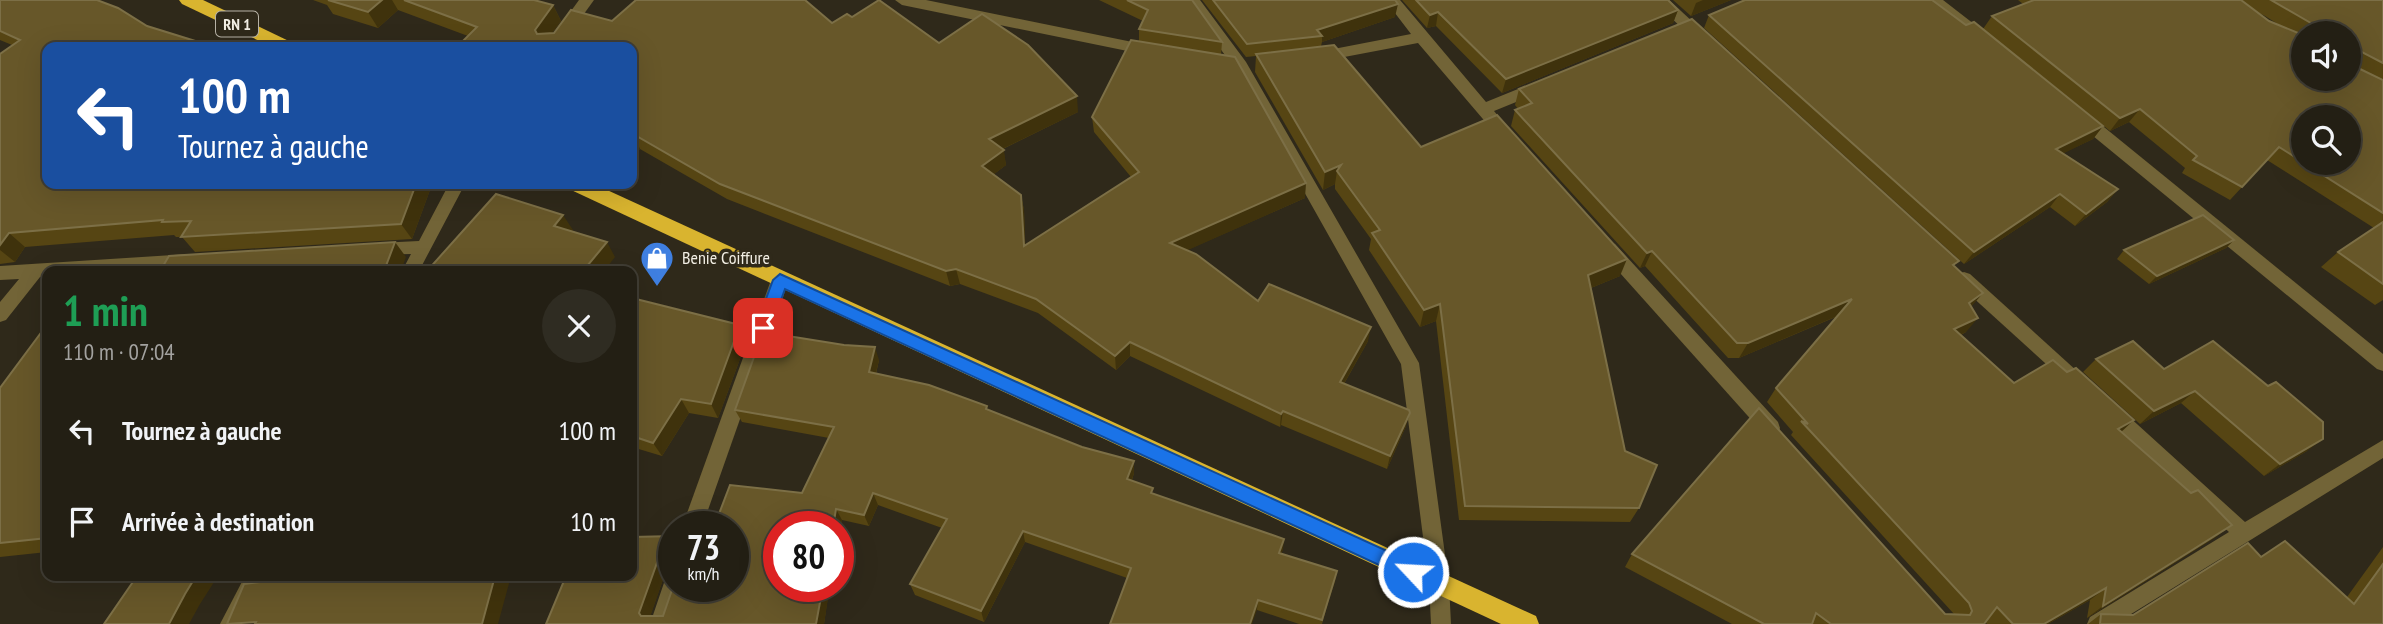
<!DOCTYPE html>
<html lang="fr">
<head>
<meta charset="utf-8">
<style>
	:root { --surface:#231f14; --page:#2f2c22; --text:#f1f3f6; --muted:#a3a2a0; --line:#403d34 }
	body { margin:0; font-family:"PT Sans Narrow",sans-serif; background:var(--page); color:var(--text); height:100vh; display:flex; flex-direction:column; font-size:26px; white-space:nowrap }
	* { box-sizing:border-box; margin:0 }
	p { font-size:23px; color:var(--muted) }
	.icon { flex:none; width:38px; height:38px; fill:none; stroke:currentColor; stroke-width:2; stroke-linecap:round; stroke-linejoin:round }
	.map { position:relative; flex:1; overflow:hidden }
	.drawer { position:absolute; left:42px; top:266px; width:595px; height:315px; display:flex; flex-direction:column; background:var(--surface); border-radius:14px; box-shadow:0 7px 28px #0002,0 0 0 2px var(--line) }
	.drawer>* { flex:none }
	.banner { position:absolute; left:42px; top:42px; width:595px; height:147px; border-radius:14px; box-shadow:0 7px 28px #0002,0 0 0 2px var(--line); background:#1a4fa0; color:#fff; overflow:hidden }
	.controls { position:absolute; left:2291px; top:21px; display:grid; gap:14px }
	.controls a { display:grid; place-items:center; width:70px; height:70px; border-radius:50%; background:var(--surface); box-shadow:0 7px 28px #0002,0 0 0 2px var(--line); font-size:35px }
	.speed { position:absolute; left:658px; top:511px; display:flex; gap:14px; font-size:35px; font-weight:700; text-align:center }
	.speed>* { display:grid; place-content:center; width:91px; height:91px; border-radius:50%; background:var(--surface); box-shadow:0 7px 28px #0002,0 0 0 2px var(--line); line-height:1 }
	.speed small { font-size:18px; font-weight:400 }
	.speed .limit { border:10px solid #d22; background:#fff; color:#111 }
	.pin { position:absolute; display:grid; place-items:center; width:60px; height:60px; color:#fff; margin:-30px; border-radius:14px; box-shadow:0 4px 10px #0006 }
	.me { position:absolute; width:77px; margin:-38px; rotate:295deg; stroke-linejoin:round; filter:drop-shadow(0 0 5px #0008) }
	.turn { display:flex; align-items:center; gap:24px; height:147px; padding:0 21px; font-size:32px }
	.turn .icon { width:91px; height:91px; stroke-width:2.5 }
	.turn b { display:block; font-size:49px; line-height:60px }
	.round { display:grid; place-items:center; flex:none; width:74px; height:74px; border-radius:37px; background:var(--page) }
	.headline { display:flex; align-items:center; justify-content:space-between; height:119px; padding:0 21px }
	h1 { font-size:42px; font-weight:700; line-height:52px; color:#1e9e55 }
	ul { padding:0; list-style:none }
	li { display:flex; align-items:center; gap:21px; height:91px; padding:0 21px }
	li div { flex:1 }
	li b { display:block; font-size:26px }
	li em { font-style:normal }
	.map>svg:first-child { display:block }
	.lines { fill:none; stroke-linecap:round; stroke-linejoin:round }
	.street { fill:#726437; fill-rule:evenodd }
	.highway { fill:#d9b42f; fill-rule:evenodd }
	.wall { fill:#564513; fill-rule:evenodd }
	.shaded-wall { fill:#3f320c }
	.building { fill:#675729; stroke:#7c6f46; stroke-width:2 }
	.route { fill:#1a73e8; stroke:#114b97; stroke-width:2 }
	.labels { text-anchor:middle; stroke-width:7; stroke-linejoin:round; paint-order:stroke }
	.shield { fill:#2f291a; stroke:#b8b3a7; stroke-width:2 }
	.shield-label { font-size:16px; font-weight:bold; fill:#f2eee4 }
	.poi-label { font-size:18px; fill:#f2eee4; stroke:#2f291a; text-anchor:start }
</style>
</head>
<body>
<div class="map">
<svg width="2383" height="624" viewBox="0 0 2383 624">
	<rect width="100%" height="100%" fill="#2f291a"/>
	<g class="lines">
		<g class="street">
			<path d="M579,0h15l-34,47h-15z"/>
			<path d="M895,0h31l226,46 7,5 -7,5 -250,-51z"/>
			<path d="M1185,0h15l46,62 173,301 30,221 2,40h-20l-2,-40 -28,-220 -166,-295z"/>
			<path d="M1385,0h15l86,102 47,-19h10l3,4 -3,4 -49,20 20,24 -2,4h-12l-82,-96 -100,19 -5,-1 -3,-4 3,-4 5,-1 93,-18z"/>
			<path d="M1653,0h16l37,34 2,4 -2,4h-10z"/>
			<path d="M1927,0h16l40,31 2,4 -2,4h-10z"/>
			<path d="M2082,112l6,2 295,240v17l-6,-2 -301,-247 -2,-4z"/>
			<path d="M449,184h16l-46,87h-17l9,-17 -39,1 -2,-5 2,-5 6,-2 41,-2z"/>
			<path d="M1609,242l6,2 163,178 2,6 -2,6 -7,2 -7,-2 -161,-180 -2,-5 2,-5z"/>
			<path d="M189,254l6,2 3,5 -3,5 -6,2 -56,3h-86v6h-7l-34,43 -6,2v-20l19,-23 -19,1v-14z"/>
			<path d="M1964,272l6,2 119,108 3,5 -3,5 -6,3 -6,-3 -119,-108 -3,-5 3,-5z"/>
			<path d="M780,273l6,2 3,5 -87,247h-20l89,-247 3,-5z"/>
			<path d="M2109,403l7,2 129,117 138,-82v18l-268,166h-28l3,-7 139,-85 -127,-115 -2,-6 2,-6z"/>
			<path d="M674,572v14h8l-12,38h-20l17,-50z"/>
			<path d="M245,576h20l-24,48h-21z"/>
		</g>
		<g class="highway">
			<path d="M179,0h24l90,43 3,4h-24l-90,-43z"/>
			<path d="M566,184h28l942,432 3,8h-38l-932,-435z"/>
		</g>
	</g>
	<g class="wall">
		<path d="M0,0l430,190 -18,49 -217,13 -13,-15h-6l-2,-2 -149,12 -10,15 -15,2v-210l12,-9 -12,-5z"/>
		<path d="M313,0h221l19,5 8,16 -9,12 60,-12 220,2 20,-6 87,26 139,69 -75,37 3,16 -12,9 27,21 3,15 1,35 106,-68 -37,-45 -2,-15 47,-75v-13l4,-8 -44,-21h93l30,42 -1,13 84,143 -118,52 71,51 110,40 -24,43 62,42 -19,43 -106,-44 -1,2 -150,-71 -14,14 -78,-57 -78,-29 -10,2 -223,-87 -87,-50 -3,3 -5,-3v-102l-164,-11 -70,-26 -20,18 -45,-14 -6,-9z"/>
		<path d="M1202,0h193v17l-73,25 -1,4 100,101 199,129 -29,12 34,163 14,57 -9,14 -171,-2 -23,-199 -16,6 -51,-77 2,-11 -36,-50v-5l-12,6 -68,-118 1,-16 -10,1z"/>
		<path d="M1402,0h266l10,10 -5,13 -171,70 -66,-67 -9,2z"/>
		<path d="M1673,0h58l-40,16z"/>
		<path d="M2018,0h365v300l-8,5 -54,-38 17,-15 36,-24 -107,-68 -37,40 -48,-27 3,-5 -56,-46 -19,9 -127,-102 9,-13 31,-12zM2255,11l10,5 16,10 -12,-5zM2303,33h45l-45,46zM2303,117l45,46h-45z"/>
		<path d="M1709,15l394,111 -10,13 -30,14 55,36 -11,13 -32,24 -25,-19 -86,57 -260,-236z"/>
		<path d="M1519,89l435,177 29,27 -12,13 -5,26 -5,3 53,48 108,49 69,61 41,32 -18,13 -127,80 3,-18 -42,24h-61l-2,-2 -1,2h-252l-107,-57 7,-13 313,60h9l-163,-179 2,-3 -26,-30 9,-14 62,-72 -99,42h-11l-83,-92 -5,2 -129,-142 4,-16 3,-1 -3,-4z"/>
		<path d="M2234,240l-8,8 -77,36 -32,-25 7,-9z"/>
		<path d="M632,298l115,42 -29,78 -29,-5 -27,43 -30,-9z"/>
		<path d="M47,326v226l-47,5v-169z"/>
		<path d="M2096,359l68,10 143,82 -43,25 -83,-73 -41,21 -57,-52z"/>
		<path d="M879,360l-3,14 113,36 93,37 52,14v12l-2,7 22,14 130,45 -3,15 56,17 -15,53h-23l-42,-14 -130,-32 -102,-36 -41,80 -69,-27 -5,-11 32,-56 -64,-23 -9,21 -27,-6 -4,20v-13l-14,97h-278l128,-88v44l-6,-9h-2l-16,45h13l139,-123 27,-55 -87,-16 -7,-12z"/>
		<path d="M2383,547v77h-295l13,-10 32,1 128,-58 86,40z"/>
	</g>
	<g class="shaded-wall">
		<path d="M382,0h10l6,10 -20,18 -10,-16z"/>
		<path d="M1703,0h28l-40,16 5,-13z"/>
		<path d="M1398,4l-3,13 -73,25v-6l-5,-6z"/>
		<path d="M553,5l8,16 -18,24 -8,-15z"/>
		<path d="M1678,10l-5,13 -171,70 4,-14z"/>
		<path d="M1438,12l-2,14 -9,2 3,-13z"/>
		<path d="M1077,96l1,16 -86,42 -3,-15z"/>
		<path d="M2140,109l-11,13 -19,9 10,-13z"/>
		<path d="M2103,126l-10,13 -47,23 10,-13z"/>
		<path d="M633,134l7,15 -3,3 -5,-11z"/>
		<path d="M1004,150l2,15 -21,16 -3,-15z"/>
		<path d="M1341,165l-4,6 -2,13 -12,6 2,-18z"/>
		<path d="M1306,183l-1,15 -135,60v-15z"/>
		<path d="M416,184h9l5,6 -18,49 -11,-15z"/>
		<path d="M2118,189l-11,13 -32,24 11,-12z"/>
		<path d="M2060,194l-10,13 -86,57 10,-12z"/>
		<path d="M1021,195l3,15 2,51 -2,-15z"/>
		<path d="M563,215l10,15 -9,11 -10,-15z"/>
		<path d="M9,233l16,14 -10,15 -15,-12v-5z"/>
		<path d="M2234,240l-8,8 -77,36 8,-8z"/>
		<path d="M395,242l11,15 -5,14h-17z"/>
		<path d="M607,242l8,15 -11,14h-21z"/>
		<path d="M1652,251l-7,15 -5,2 7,-15z"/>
		<path d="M1627,259l-7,17 -39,16 7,-17z"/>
		<path d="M956,269l4,15 -10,2 -4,-15z"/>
		<path d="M1983,293l-13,15 -1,-5z"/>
		<path d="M1852,299l-10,15 -103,44 9,-15z"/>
		<path d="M1440,304l-4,17 -16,6 4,-17z"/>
		<path d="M1978,318l-12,14 -24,12 12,-15z"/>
		<path d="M740,325l7,15 -29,78 -7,-14z"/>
		<path d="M1371,327l-3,14 -31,55 3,-14z"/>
		<path d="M1130,342v14l-14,14 -1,-14z"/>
		<path d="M875,347l4,13 -6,25 -4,-13z"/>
		<path d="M2195,391l-14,12 -41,21 14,-13z"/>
		<path d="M681,399l8,14 -27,43 -9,-13z"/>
		<path d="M1283,411l-2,14 -1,2 1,-13z"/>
		<path d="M1410,413l-4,13 -19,43 3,-13z"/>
		<path d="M2134,420l-15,14 -1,-5z"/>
		<path d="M2323,439l-16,12 -43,25 16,-12z"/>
		<path d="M1134,461v12l-6,18 -1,-12z"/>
		<path d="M873,493l5,12 -9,21 -5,-11z"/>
		<path d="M836,509l6,11 -4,20v-13h-5z"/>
		<path d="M2232,525l-18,13 -127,80 16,-12z"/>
		<path d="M1023,531l2,11 -41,80 -3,-11z"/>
		<path d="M1284,539l-1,11 -6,14 2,-11z"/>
		<path d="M658,560l8,11 -18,52 -9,-10z"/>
		<path d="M1337,571l-2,11 -14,42z"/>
		<path d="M196,576h22l-18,28 -11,20h-20l16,-30z"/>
		<path d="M495,576h16l-13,48h-16z"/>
		<path d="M823,586h7l-6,38h-8z"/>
		<path d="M2106,588l-16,12 -42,24h-4z"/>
		<path d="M1258,600l-1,10 -5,14h-2z"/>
	</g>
	<g class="building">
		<path d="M0,0h97l21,8 29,18 58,18 7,3h-165v137h369l-15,40 -220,13 10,-16 -29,1 1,-2 -154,13 -9,12v-191l20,-14 -20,-9z"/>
		<path d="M328,0h54l-14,12z"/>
		<path d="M404,0h130l19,5 -18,25 2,4 17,-1 17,-23 41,11 24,-21h169l27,23 15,-9 5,3 27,-17 60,43 43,-29 46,31 49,51 -88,43 15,11 -22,16 39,29 3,51 115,-74 -47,-55 39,-77 104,17 71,126 -136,60 26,11 62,47 11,-17 102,43 -31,55 69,28 1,3 -20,43 -107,-45 -2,3 -151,-72 -15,14 -79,-57 -80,-30 -10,2 -226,-87 -87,-50 -1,1v-88h-175l20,-20z"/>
		<path d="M1127,0h65l30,42 -83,-13 9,-19z"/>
		<path d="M1213,0h182l3,4 -81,26 5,6 -75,8z"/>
		<path d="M1416,0h252l10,10 -172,69 -68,-67 -8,3z"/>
		<path d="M1745,0h187l34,25 8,-3 129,104 -47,23 62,40 -32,25 -26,-20 -86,58 -265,-237z"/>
		<path d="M2034,0h207l28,21 34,14v44h45v-46h-31l-1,-7 -45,-26h112v63l-21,-11 -4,2v14l25,12v133l-79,-50h44v-46h-45v45l-24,-15 -37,40 -49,-27 4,-4 -57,-47 -20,9 -128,-102z"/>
		<path d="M1692,19l267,242 -6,4 30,28 -14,10 9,15 -24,11 60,54 39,-23 14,12 9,-4 58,52 -16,9 73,64 7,-3 34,35 -129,81 3,-18 -62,36h-31l-16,-17 -13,17h-153l-15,-11 -4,11h-48l-132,-70 127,-146 186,206 25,1 2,-4 -3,-8 -168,-182 7,3 -32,-36 76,-89 -104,44h-11l-85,-92 -5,2 -132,-143 17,-7 -13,-14z"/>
		<path d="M1334,45l87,102 76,-32 130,144 -39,16 37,176 32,14 -18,43 -174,-2 -25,-202 -16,6 -52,-77 8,-3 -43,-59 4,-6 -16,7 -69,-118z"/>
		<path d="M496,194l67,21 -9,11 53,16 -24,29h-156z"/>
		<path d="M2203,215l31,25 -77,36 -33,-26z"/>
		<path d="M2383,222v62l-45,-32z"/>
		<path d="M395,242l-11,29h-224l9,-15z"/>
		<path d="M632,298l108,27 -29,79 -30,-5 -28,44 -21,-7z"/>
		<path d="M46,326h1v212l-47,5v-155z"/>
		<path d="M763,332l81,13 31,2 -6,25 60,13 58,21 -1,3 96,38 52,14 -7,18 26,9 -2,5 133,46 -5,14 58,18 -15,49 -64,-20 -8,24h-140l21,-56 -108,-37 -42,80 -71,-27 37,-65 -74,-26 -9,22 -28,-6 -3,18h-54v59h44l-7,38h-270l20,-48h66v-39l42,-1v36h-6l-1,-13 -9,1 -19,53 2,3h22l11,-32v2h59v-59h-19l16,-42 72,8 32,-66 -99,-17z"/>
		<path d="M2133,341l31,28 49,-28 55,45 8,-4 47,40v17l-43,25 -85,-73 -41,20 -58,-52z"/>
		<path d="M2285,541l69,63 29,-40v60h-283l1,-10 32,1 115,-72 13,14z"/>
		<path d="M137,576h59l-11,18 -16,30h-65z"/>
		<path d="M310,576h185l-13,48h-227l1,-2 -29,2 17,-40z"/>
	</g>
	<path class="route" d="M780,274l640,292 2,6 -2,6 -7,2 -6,-2 -622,-289 -16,44h-12l-2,-5 18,-48z"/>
	<defs>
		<symbol id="shop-pin" viewBox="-11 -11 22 30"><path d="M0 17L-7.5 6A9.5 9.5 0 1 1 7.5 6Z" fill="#3f7fe0" stroke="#2f291a"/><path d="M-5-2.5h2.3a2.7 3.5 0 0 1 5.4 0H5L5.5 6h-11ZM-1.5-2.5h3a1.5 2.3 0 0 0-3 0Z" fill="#fff"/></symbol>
	</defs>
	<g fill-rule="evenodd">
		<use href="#shop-pin" x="638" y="239" width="38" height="52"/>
	</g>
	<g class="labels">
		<rect class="shield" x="216" y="11.5" width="42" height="25" rx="5"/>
		<g class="shield-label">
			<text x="237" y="30">RN 1</text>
		</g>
		<g class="poi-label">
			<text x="682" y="264">Benie Coiffure</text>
		</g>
	</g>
</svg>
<div class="controls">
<a><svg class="icon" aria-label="sound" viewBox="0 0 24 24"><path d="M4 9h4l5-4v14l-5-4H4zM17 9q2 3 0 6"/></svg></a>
<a><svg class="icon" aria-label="search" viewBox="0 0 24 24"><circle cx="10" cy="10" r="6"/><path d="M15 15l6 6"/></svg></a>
</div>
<div class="speed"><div>73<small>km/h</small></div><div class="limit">80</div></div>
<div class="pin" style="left:763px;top:328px;background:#d93025"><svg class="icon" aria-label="arrive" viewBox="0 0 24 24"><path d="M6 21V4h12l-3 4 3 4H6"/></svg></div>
<svg class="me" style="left:1413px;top:572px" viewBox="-20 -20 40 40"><circle r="17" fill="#1a73e8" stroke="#fff" stroke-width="3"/><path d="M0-11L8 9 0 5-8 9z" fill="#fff"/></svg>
<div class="banner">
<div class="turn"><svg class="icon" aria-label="left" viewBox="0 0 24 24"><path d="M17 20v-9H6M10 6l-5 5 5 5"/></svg><div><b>100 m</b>Tournez à gauche</div></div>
</div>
<section class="drawer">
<div class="headline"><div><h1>1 min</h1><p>110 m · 07:04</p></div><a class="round"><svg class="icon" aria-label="close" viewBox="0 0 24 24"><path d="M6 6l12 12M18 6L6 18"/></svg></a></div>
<ul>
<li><svg class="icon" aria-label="left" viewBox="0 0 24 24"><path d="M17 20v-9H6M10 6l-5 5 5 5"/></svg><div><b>Tournez à gauche</b></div><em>100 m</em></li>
<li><svg class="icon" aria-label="arrive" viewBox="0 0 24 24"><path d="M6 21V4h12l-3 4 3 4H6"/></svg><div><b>Arrivée à destination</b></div><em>10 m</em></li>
</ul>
</section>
</div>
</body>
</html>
